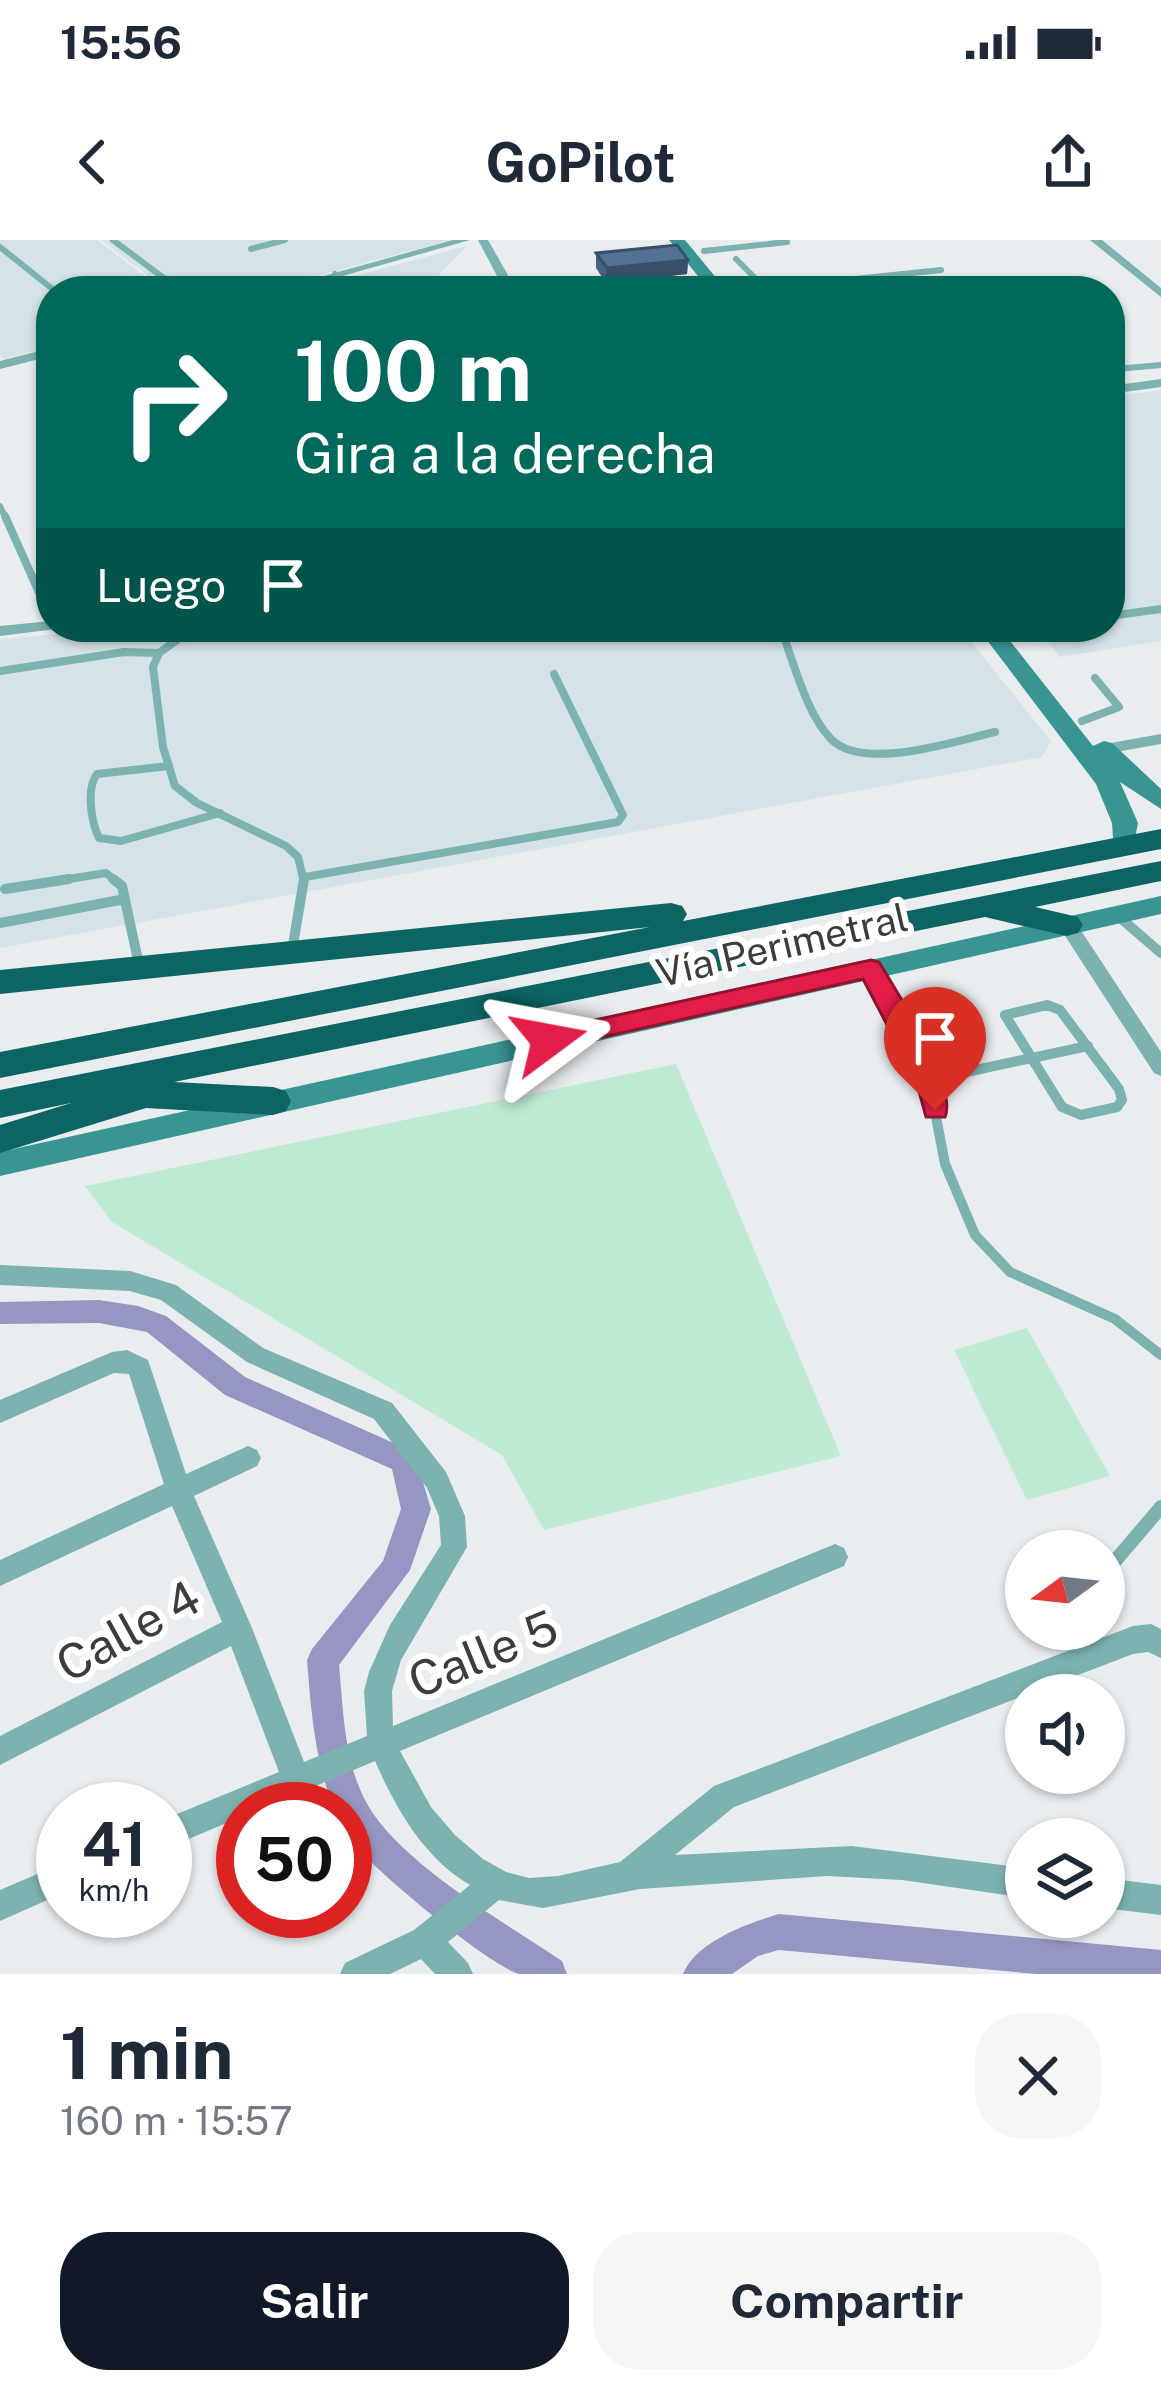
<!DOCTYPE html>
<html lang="es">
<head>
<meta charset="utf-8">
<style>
	:root { --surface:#fff; --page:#f6f6f7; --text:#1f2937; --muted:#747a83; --accent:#111827 }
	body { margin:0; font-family:"Public Sans",sans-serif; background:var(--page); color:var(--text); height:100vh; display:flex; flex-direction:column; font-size:45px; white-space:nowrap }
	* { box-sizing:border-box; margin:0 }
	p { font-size:39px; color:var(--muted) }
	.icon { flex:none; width:66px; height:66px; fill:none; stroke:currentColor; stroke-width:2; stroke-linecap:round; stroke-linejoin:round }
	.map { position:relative; height:1734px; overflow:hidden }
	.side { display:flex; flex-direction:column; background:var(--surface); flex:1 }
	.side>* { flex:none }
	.banner { position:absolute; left:36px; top:36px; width:1089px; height:366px; border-radius:48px; box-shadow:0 3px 9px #0004; background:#00695c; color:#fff; overflow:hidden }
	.needle { width:78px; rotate:255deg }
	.fabs { position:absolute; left:1005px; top:1290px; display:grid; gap:24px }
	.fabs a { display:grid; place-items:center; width:120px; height:120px; border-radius:50%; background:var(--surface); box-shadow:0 3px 9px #0004; font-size:60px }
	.speed { position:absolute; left:36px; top:1542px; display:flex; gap:24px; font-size:60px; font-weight:700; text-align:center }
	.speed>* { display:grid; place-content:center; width:156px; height:156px; border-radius:50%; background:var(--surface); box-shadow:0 3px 9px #0004; line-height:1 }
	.speed small { font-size:30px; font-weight:400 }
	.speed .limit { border:18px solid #d22; background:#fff; color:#111 }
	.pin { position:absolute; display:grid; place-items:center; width:102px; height:102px; color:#fff; margin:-123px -51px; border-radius:50% 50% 50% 0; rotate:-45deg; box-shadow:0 0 12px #0007 }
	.pin .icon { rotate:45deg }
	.me { position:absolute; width:132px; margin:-66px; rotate:77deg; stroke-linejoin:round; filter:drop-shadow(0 0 9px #0008) }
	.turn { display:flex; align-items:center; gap:42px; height:252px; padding:0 60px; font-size:54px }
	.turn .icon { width:156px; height:156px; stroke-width:2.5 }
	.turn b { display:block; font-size:84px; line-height:102px }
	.then { display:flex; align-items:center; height:114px; padding:0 60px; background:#0003; gap:24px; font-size:45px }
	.round { display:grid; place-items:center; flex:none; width:126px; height:126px; border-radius:48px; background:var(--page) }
	.summary { display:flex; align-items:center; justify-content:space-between; height:204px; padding:0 60px }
	h1 { font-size:72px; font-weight:700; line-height:90px }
	.action { display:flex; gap:24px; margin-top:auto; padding:24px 60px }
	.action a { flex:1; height:138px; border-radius:48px; background:var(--accent); color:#fff; font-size:48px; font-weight:700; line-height:138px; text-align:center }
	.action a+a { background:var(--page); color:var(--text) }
	.status { display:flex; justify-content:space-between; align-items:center; height:84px; padding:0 60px; background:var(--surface); direction:ltr }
	.status svg { height:33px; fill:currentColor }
	header { display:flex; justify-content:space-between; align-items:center; height:156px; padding:0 60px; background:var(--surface); font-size:54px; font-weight:700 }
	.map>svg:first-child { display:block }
	.built { fill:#d5e2e7 }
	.green { fill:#c0ebd3 }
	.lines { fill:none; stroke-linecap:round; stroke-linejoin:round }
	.canal { fill:#9696c3; fill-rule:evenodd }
	.lane-far3 { stroke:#7cb2b0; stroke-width:6 }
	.lane-far2 { stroke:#7cb2b0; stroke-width:8 }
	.lane-far1 { stroke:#7cb2b0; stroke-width:10 }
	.lane { stroke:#7cb2b0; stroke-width:14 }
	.street { fill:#7cb2b0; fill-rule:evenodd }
	.secondary { fill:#399592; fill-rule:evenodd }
	.highway { fill:#0c6563; fill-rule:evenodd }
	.wall { fill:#476180 }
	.shaded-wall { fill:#3a4f68 }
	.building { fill:#537195; stroke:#3a4f68; stroke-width:3 }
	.route { fill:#e11d48; stroke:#92132f; stroke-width:3 }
	.labels { text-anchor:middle; stroke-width:12; stroke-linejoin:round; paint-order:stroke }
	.street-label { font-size:39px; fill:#3a3c3d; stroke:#fff }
	.near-street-label { font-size:48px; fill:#3a3c3d; stroke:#fff }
</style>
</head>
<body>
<div class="status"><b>15:56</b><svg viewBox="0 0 49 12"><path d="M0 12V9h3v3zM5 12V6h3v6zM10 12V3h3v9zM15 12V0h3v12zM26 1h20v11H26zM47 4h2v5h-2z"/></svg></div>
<header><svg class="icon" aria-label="back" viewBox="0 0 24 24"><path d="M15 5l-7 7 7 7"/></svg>GoPilot<svg class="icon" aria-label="share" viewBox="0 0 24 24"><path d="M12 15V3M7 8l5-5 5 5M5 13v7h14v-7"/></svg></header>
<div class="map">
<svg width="1161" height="1734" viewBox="0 0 1161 1734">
	<rect width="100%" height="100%" fill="#e9edef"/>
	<g class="built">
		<path d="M0,0h97l66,51h-112v56l-47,12 -4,-4z"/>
		<path d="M102,0h350l-193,51h-91z"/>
		<path d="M467,6l-44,45h-124z"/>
		<path d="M1161,150v251l-101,16 -10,-13 13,-8 -7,-9h54v-230z"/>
		<path d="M116,387h843l92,114 -9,16 -1042,191v-308z"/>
	</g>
	<g class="green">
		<path d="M676,824l165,392 -297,74 -42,-75 -390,-233 -27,-36z"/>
		<path d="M1027,1088l83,148 -83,24 -73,-150z"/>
	</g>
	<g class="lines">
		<g class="canal">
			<path d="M99,1060l39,6 28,10 79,61 169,75 17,57 -21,61 -71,95c4,42 5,90 23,129 29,65 141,127 200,167l5,13c-14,0 -35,0 -48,0 -29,-8 -154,-110 -170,-137 -5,-9 -4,-18 -4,-28h-11c-19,-48 -23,-98 -27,-149l5,-11 71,-88 18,-52 -9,-40 -167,-74 -78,-63 -48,-9 -99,1v-22z"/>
			<path d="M779,1674l382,36v24h-125l-257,-24 -21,6 -26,18h-49c14,-33 64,-50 96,-60z"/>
		</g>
		<g class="lane-far3">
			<path d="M113,0l68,51"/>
			<path d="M0,7l55,44"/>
			<path d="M251,9l34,-9"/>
			<path d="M704,11l83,-9"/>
			<path d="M736,19l21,21"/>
			<path d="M335,34l24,17"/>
			<path d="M675,41l33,-3"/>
			<path d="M310,42l19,9"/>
			<path d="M730,44l45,-5"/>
			<path d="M740,51l201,-21"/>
			<path d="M1116,129l45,-4"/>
			<path d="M0,266l6,13"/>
		</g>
		<g class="lane-far2">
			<path d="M5,276l46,103"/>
			<path d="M1110,376l51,-7"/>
			<path d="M195,387l-36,26 -6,14 10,80 12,39 22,17 89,43 12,11 6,25"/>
			<path d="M780,387c14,34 25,85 51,112 32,33 124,2 164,-7"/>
			<path d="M1011,392l25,-5"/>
			<path d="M0,431l124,-19 35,1"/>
			<path d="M1082,481l37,-14 -24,-29"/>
			<path d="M169,526l-72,8c-11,15 -6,47 2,64l22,3 99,-28"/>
			<path d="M305,637l313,-55 5,-7 -69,-141"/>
			<path d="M50,642l56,-9 11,9"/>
		</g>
		<g class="lane-far1">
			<path d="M113,639l9,7 17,79"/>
			<path d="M5,649l64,-10"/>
			<path d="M1118,676l43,37"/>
			<path d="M0,683l125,-24"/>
			<path d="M292,711l12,-72"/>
			<path d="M871,728l58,112 16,84 30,71 35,37 105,47 46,36"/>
			<path d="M1047,765l13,5 59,79 3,11 -5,7 -36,8 -19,-8 -57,-92z"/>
			<path d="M929,840l159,-34"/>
		</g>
		<path class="lane" d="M1104,1334l57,-67"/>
		<g class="street">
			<path d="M453,0h17l-181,51h-19z"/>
			<path d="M478,0h10l29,51h-12z"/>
			<path d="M1090,0h12l59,48v9z"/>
			<path d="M51,108v8l-51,13v-8z"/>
			<path d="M1161,139v8l-51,7v-8z"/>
			<path d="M51,381v6h7l-2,2 -56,7v-10z"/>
			<path d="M1161,494v10l-56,10 -8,-5 8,-5z"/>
			<path d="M1067,679l7,1 87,132v24l-7,-3 -96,-148z"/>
			<path d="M0,1025l130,6 46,14 87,63 129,55 54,69 19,44 2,31 -66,113 -9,31 1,35 442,-182 9,4 4,9 -4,9 -444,185 31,56 24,28 28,24 23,13 23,6 29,-2 62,-14 94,-76 419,-160 18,-2 10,5v29l-13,-6 -15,2 -399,153 -59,48 177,-9 174,22v30l-124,-18 -75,-4 -187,13 -97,19 -44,-8 -51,42 20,21 5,11h-38l-14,-15 -31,15h-50l5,-11 69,-33 56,-45c-46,-27 -74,-76 -95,-124l-114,48h-18v7l-78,33v-30l114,-47 -48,-126 -231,119v-29l222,-114 -50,-116 -172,80v-26l164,-76 -35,-110 -15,-1 -114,50v-23l112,-48 15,-2 21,10 38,114 62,-28 9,4 4,8 -4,8 -63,30 58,132 52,134 63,-26 -3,-45 5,-19 21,-47 51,-80 -2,-29 -12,-28 -53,-69 -127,-57 -86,-62 -31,-9 -130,-6z"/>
			<path d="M63,1623v30l-63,28v-31z"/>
			<path d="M1104,1638l57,7v30l-57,-7z"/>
		</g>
		<g class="secondary">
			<path d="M669,0h16l42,51h-17z"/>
			<path d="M977,387h22l94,119 11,-5 8,2 49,46v20l-41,-27 18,41 -6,30h-18l-2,-30 -16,-39z"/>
			<path d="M1161,656v18l-1161,262v-24z"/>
		</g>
		<g class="highway">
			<path d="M1161,589v20l-1161,229v-26l650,-125 -650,67v-24l671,-67 11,3 5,8 -4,7z"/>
			<path d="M1161,621v20l-126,26 43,10 5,8 -5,8 -11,3 -82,-19 -811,165 99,5 13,4 5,10 -5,10 -13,4 -127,-7 -146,45v-28l71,-22 -71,15v-28z"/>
		</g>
	</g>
	<path class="wall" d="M596,13l92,7 -1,14 -81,9 -10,-15z"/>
	<path class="shaded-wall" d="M688,20l-1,14 -81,9 1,-15z"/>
	<path class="building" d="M677,5l11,15 -81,8 -11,-15z"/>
	<path class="route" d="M871,720l8,2c18,30 79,125 66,155h-19l-10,-37 -53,-101 -314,70 -13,-9 13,-10z"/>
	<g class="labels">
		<g class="street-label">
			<text transform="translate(782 705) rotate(-13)" y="14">Vía Perimetral</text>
		</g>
		<g class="near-street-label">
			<text transform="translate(128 1391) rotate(-29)" y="17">Calle 4</text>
			<text transform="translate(483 1414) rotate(-22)" y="17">Calle 5</text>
		</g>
	</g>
</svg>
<div class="fabs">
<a><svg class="needle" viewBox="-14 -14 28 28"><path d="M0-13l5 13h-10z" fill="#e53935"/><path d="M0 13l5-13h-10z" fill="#747a83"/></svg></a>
<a><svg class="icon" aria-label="sound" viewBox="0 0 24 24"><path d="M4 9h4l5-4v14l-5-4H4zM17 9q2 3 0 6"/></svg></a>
<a><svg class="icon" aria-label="layers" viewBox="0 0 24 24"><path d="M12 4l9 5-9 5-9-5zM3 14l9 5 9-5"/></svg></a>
</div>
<div class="speed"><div>41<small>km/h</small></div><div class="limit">50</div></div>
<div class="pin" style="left:935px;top:870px;background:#d93025"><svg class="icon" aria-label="arrive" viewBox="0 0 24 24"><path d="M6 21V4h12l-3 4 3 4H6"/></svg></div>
<svg class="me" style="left:549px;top:800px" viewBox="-20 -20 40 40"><path d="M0-17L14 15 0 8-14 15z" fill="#e11d48" stroke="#fff" stroke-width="4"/></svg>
<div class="banner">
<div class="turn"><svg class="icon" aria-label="right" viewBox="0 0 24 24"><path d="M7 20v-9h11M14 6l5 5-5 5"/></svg><div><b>100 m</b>Gira a la derecha</div></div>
<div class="then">Luego<svg class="icon" aria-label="arrive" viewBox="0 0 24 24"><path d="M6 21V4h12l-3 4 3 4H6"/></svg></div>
</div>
</div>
<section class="side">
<div class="summary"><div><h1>1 min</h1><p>160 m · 15:57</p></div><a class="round"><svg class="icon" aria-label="close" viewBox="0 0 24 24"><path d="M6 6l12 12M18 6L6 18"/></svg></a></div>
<div class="action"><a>Salir</a><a>Compartir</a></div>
</section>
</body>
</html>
